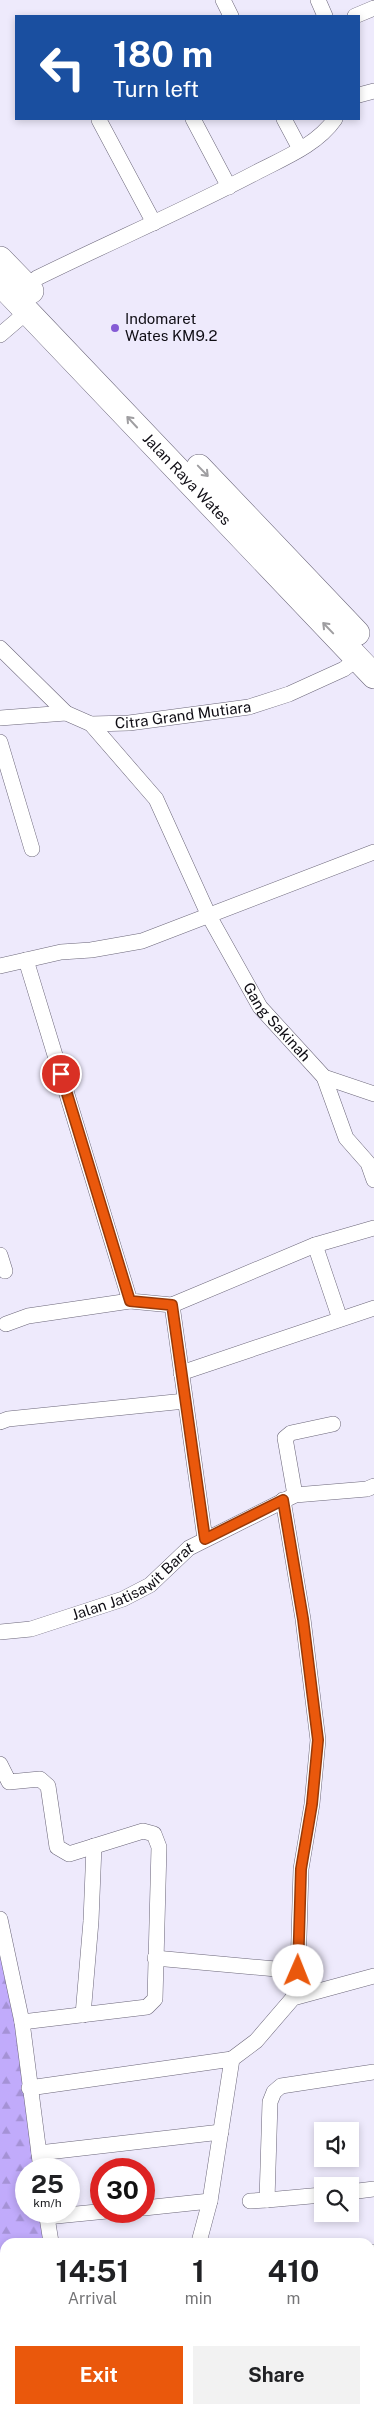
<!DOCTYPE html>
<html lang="en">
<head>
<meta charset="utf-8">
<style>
	:root { --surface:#fff; --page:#f2f2f2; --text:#202124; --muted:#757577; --accent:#ea580c }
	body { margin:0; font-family:"Public Sans",sans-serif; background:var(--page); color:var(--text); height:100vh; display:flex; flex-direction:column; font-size:19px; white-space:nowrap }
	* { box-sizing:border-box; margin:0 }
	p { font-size:16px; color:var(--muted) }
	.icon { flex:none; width:28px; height:28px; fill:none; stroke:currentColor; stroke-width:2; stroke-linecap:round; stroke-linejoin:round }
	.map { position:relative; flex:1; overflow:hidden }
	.drawer { position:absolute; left:0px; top:2238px; width:375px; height:176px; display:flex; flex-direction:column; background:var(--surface); border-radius:15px 15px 0 0; box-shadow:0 2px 8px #0003 }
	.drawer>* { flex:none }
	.hud { position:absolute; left:15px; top:15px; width:345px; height:105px; border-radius:0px; box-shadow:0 2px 8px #0003; background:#1a4fa0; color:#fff; overflow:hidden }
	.fabs { position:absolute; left:314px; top:2122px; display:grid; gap:10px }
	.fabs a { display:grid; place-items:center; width:45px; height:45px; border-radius:0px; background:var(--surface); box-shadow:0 2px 8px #0003; font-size:25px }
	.speed { position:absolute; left:15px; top:2158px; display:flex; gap:10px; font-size:25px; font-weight:700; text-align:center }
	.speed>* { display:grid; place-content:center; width:65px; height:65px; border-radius:50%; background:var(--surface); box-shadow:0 2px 8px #0003; line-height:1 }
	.speed small { font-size:12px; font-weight:400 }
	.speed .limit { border:8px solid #d22; background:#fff; color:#111 }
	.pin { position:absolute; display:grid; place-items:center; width:42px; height:42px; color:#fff; margin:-21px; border:2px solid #fff; border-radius:50%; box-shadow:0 1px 5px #0007 }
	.me { position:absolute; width:55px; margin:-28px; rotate:1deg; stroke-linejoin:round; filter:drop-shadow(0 0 4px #0008) }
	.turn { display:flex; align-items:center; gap:18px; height:105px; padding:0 15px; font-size:22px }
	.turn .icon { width:65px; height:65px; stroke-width:2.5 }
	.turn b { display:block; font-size:35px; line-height:42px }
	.eta { display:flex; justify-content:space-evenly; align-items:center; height:85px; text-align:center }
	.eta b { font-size:30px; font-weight:700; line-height:35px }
	.primary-button { display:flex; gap:10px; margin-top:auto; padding:10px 15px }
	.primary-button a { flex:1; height:58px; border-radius:0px; background:var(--accent); color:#fff; font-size:20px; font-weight:700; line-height:58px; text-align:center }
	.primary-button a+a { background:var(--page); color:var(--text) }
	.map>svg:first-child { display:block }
	.forest { fill:url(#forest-firs) }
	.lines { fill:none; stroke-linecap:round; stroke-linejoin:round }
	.minor-casing { stroke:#6b6679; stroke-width:16 }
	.trunk-casing { stroke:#6b6679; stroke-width:26 }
	.minor { stroke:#fff; stroke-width:15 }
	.trunk { stroke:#fff; stroke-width:25 }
	.oneway { stroke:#9f9ea1 }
	.route-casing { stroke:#983908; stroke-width:12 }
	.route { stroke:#ea580c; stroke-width:9 }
	.poi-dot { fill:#855bd5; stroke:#eeeafc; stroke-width:2 }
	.labels { text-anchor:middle; stroke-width:4.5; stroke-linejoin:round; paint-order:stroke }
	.poi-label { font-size:15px; fill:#0f0d14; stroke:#eeeafc; text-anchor:start }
	.street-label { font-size:15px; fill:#0f0d14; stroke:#eeeafc }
</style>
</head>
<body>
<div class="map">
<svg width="374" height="2413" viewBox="0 0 374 2413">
	<defs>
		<pattern id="forest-firs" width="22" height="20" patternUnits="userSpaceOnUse" patternTransform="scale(1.25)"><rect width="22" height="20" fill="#c1abfb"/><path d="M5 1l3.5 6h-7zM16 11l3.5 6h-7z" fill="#a592d6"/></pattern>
	</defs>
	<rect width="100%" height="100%" fill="#eeeafc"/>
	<path class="forest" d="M0,1919l41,250h-15v42h19l4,31h-44v69h-5z"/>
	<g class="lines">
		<defs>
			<g id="minor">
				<path d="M223,0l8,16"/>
				<path d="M318,0l7,16"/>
				<path d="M355,16l19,-8"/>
				<path d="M359,95l15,-4"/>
				<path d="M193,119l36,68"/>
				<path d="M284,119l16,30"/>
				<path d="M99,120l55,103"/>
				<path d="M26,286l11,-8c73,-36 148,-68 220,-106 27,-14 60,-27 78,-53"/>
				<path d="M0,335l28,-24"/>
				<path d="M0,648l66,65"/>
				<path id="s1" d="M0,718l66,-5 25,11 38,-1 120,-16 40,-13 55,-25 13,-10"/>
				<path id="s2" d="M91,724l65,75 53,117 51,91 64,70 50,17"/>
				<path d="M0,742l32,107"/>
				<path d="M26,960l104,341 42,4 143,-60 59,-17"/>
				<path d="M0,966l61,-14 30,-2 51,-9 232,-89"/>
				<path d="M324,1077l22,61 22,25 6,17"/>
				<path d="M315,1245l25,74"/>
				<path d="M0,1255l5,16"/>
				<path d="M172,1305l33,234"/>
				<path d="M6,1324l22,-8 102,-15"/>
				<path d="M181,1373l193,-65"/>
				<path d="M0,1422l8,-3 177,-18"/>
				<path d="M295,1495l-10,-57 6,-5 42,-9"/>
				<path d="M283,1500l20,119 15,121 -6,64 -11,65 -3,102 -5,27"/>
				<path id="s3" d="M0,1632l31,-3 92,-30 27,-14 39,-37 106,-53 72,-6 7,-3"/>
				<path d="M0,1764l9,18 31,-3 8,7 9,61 12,7 74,-23 11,3 5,13 -4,152 -8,8 -125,15"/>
				<path d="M0,1919l22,103 19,147"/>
				<path d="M155,1958l143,13"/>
				<path d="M83,2015l8,-94 3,-75"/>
				<path d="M29,2088l203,-29"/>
				<path d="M39,2153l182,-21"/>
				<path d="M350,2192l24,-3"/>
				<path d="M322,2195l-55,5 3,-98 4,-10 7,-6 93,-14"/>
				<path d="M250,2201l17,-1"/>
				<path d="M144,2208l66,-7"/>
				<path d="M46,2211l5,31"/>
				<path d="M46,2217l61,-6"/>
				<path d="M199,2242l11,-41 22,-142 24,-18 37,-43 81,-22"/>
				<path d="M370,2252h4"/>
				<path d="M0,2351h5"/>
				<path d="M162,2409v4"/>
				<path d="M60,2413l2,-4"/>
				<path d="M232,2413v-4"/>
			</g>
			<g id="trunk">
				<path d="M0,259l31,32"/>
				<path id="s4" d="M0,283l374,393"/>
				<path d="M199,467l158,166"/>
			</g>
		</defs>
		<use href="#minor" class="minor-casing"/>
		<use href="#trunk" class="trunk-casing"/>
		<use href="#minor" class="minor"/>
		<use href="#trunk" class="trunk"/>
	</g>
	<defs><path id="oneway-shaft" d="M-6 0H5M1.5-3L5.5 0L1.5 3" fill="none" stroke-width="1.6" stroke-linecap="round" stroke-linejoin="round" transform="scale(1.25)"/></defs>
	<g class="oneway">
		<use href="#oneway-shaft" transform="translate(132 422) rotate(-133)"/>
		<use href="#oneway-shaft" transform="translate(203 471) rotate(46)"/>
		<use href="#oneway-shaft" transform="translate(328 628) rotate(-134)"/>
	</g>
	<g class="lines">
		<defs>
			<path id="route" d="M61,1074l69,227 42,4 33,234 78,-39 20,119 15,121 -6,64 -11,65 -3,102"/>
		</defs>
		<use href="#route" class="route-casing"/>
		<use href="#route" class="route"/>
	</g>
	<circle class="poi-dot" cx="115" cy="328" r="5"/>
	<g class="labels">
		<g class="poi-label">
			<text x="125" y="324">Indomaret<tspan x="125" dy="17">Wates KM9.2</tspan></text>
		</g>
		<g class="street-label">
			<text dy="5" stroke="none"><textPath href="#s4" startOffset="271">Jalan Raya Wates</textPath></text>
			<text dy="5" stroke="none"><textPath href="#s1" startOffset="186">Citra Grand Mutiara</textPath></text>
			<text dy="5" stroke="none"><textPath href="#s2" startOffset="354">Gang Sakinah</textPath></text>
			<text dy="5" stroke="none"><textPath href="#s3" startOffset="145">Jalan Jatisawit Barat</textPath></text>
		</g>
	</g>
</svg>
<div class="fabs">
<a><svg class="icon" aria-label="sound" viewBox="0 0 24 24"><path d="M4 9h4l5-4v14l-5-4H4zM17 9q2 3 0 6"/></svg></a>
<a><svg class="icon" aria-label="search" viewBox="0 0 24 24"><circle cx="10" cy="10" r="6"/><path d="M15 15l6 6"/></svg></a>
</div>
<div class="speed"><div>25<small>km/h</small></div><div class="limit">30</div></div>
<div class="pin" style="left:61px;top:1074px;background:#d93025"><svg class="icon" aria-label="arrive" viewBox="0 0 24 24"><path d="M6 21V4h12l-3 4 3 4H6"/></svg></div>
<svg class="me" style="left:298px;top:1971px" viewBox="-20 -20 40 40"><circle r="19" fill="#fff"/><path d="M0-13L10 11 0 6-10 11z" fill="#ea580c"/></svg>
<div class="hud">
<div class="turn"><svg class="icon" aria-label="left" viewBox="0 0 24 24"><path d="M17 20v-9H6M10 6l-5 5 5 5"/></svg><div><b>180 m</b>Turn left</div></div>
</div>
<section class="drawer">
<div class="eta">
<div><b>14:51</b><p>Arrival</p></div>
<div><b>1</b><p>min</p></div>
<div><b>410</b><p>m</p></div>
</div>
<div class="primary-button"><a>Exit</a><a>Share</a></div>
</section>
</div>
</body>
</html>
